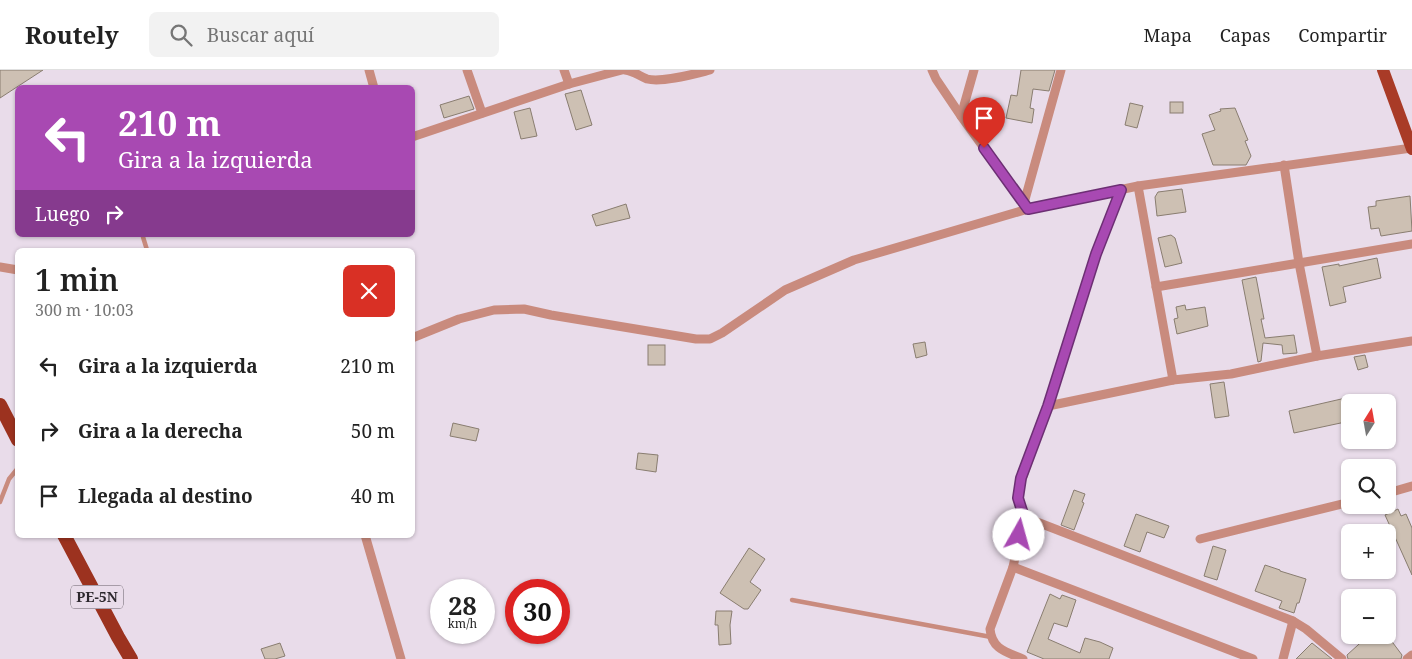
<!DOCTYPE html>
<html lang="es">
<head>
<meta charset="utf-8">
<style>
	:root { --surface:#fff; --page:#f2f2f2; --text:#222; --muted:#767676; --line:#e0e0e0 }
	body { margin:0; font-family:"Noto Serif",serif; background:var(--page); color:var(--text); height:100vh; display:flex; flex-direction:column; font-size:19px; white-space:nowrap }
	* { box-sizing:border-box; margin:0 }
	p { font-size:16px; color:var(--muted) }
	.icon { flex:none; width:28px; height:28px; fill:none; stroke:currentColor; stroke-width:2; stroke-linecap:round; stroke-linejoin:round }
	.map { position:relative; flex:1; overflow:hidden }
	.sheet { position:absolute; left:15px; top:178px; width:400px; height:290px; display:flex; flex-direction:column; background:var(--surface); border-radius:8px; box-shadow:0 1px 4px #0004 }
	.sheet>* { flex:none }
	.hud { position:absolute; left:15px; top:15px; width:400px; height:152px; border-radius:8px; box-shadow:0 1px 4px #0004; background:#a849b2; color:#fff; overflow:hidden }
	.needle { width:32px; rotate:11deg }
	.fabs { position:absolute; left:1341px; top:324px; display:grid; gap:10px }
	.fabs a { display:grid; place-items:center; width:55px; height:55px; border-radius:8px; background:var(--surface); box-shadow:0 1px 4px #0004; font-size:25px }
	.speed { position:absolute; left:430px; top:509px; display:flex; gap:10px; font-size:25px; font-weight:700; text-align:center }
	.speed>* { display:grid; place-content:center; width:65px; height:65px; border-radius:50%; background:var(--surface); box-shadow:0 1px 4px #0004; line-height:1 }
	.speed small { font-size:12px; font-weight:400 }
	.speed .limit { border:8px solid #d22; background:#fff; color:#111 }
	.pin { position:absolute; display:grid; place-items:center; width:42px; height:42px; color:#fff; margin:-51px -21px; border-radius:50% 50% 50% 0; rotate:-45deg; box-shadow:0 0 5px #0007 }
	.pin .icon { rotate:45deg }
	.me { position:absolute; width:55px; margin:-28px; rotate:7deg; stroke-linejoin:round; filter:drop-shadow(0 0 4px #0008) }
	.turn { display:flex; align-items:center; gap:18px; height:105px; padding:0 20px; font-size:22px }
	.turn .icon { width:65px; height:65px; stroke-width:2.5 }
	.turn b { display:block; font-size:35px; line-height:42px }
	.then { display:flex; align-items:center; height:48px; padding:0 20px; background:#0003; gap:10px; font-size:19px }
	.round { display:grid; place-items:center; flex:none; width:52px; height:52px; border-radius:8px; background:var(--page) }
	.overview { display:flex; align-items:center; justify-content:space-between; height:85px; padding:0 20px }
	h1 { font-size:30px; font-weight:600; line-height:38px }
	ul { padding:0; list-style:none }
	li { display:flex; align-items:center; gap:15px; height:65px; padding:0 20px }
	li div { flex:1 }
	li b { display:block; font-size:19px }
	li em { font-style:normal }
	header { display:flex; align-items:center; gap:30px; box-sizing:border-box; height:70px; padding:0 25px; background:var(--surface); border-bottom:1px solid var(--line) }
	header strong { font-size:24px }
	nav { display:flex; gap:28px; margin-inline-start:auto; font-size:18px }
	.search { width:350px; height:45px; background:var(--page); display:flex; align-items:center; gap:12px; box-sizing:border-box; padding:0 18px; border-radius:8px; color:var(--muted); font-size:19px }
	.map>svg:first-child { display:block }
	.building { fill:#cdc0b3; stroke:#897d70 }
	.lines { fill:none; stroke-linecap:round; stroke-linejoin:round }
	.service { stroke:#c98b7e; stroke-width:4.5 }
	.minor { stroke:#c98b7e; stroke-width:9 }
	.primary { stroke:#a93b27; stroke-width:12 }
	.trunk { stroke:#9c321f; stroke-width:14 }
	.route-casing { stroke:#6d2f74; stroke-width:12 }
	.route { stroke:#a849b2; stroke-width:9 }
	.labels { text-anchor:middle; stroke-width:4.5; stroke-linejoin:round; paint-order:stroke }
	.shield { fill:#e9dcea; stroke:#655d66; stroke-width:1 }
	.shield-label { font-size:14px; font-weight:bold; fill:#2c272d }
</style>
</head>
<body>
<header>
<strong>Routely</strong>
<div class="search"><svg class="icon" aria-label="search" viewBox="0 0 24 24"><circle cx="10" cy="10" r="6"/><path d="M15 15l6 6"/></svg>Buscar aquí</div>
<nav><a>Mapa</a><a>Capas</a><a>Compartir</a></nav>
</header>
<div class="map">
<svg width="1412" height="589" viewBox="0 0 1412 589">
	<rect width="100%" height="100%" fill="#e9dcea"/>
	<g class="building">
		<path d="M0,0h43l-43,28z"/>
		<path d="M1021,0h34l-6,21 -16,-2 -3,19 4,1 -2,14 -26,-5 5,-23 6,1z"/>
		<path d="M581,20l11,35 -16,5 -11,-36z"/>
		<path d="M469,26l5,13 -30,9 -4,-13z"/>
		<rect x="1170" y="32" width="13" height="11"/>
		<path d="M1130,33l13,3 -6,22 -12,-3z"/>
		<path d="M530,38l7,28 -16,3 -7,-27z"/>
		<path d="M1235,38l13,32 -3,1 6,15 -5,9h-33l-11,-31 13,-4 -6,-15 12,-4 -1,-2z"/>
		<path d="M1182,119l4,23 -29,4 -2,-19 3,-5z"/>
		<path d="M1410,126l2,35 -31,5 -2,-8 -8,1 -3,-22 8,-1v-5z"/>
		<path d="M626,134l4,14 -34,8 -4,-11z"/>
		<path d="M1171,165l4,3 7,25 -17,4 -7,-29z"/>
		<path d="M1377,188l4,20 -38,9 3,15 -16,4 -8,-39 17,-3v2z"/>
		<path d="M1256,207l8,42h-3l4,19 29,-3 3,18 -14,1 -1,-9 -19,-2 -2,18 -3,1 -16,-82z"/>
		<path d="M1185,235l1,5 19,-3 3,19 -31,8 -3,-15 4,-1 -2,-11z"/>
		<path d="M925,272l2,13 -11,3 -3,-14z"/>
		<rect x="648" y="275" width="17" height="20"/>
		<path d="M1365,285l3,12 -10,3 -4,-13z"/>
		<path d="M1224,312l5,34 -14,2 -5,-34z"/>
		<path d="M1350,327v24l-56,12 -5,-22z"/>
		<path d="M453,353l26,6 -3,12 -26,-5z"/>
		<path d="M638,383l20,2 -2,17 -20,-3z"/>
		<path d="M1074,420l11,4 -3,8 2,1 -10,27 -13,-5z"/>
		<path d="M1398,439l3,7 5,-2 6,14v47l-27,-60z"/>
		<path d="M1136,444l33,12 -5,12 -17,-6 -7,20 -16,-6z"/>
		<path d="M1213,476l13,4 -9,30 -13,-4z"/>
		<path d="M749,478l16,11 -15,23 11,8 -13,19h-4l-24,-16z"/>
		<path d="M1265,495l15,5v1l26,8 -7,24h-2l-3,10 -15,-5 3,-7 -27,-10z"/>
		<path d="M1050,524l10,5 2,-4 14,5 -9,27 -13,-4 -6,16 32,14 5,-15 15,4 13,6 -4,11h-65l-17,-7z"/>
		<path d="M716,541h16l-2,14 1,19 -12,1 -1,-20h-3z"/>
		<path d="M1369,565h18l15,20 -1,4h-53l-1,-4z"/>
		<path d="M280,573l5,13 -10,3h-10l-4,-10z"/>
		<path d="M1312,573l20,16h-36z"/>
	</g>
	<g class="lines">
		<g class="service">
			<path d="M143,167l4,13"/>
			<path d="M0,432l9,-23 9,-11"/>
			<path d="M792,530l199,37"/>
		</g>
		<g class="minor">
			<path d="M369,0l5,18"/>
			<path d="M467,0l15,43"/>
			<path d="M564,0l5,14"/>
			<path d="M625,0c9,1 14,6 22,9 15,4 47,-5 63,-9"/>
			<path d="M932,0l4,9 25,37 67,93"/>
			<path d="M961,46l13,-46"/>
			<path d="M412,67l157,-53 53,-14"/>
			<path d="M1284,95l15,98 18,93"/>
			<path d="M1138,116l35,194"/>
			<path d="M1024,133l37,-133"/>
			<path d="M0,197l18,3"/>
			<path d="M1156,217l256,-43"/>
			<path d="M412,268l47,-19 35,-9 30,-1 27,6 145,24h14l12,-6 63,-43 69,-30 174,-51 110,-23 274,-38"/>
			<path d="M1048,336l125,-26 58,-6 86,-18 95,-15"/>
			<path d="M1388,423l24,-7"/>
			<path d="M1024,447l269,104 13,8 36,30"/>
			<path d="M365,465l36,124"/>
			<path d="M1200,469l150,-37"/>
			<path d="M1013,497l240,92"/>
			<path d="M1023,589c-16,-7 -31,-9 -33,-30l23,-62 11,-50 -6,-19 1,-11 29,-81 48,-152 25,-64"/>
			<path d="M1283,589l10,-38"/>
			<path d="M1407,589l5,-4"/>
		</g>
		<path class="primary" d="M1383,0l29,79"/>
		<g class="trunk">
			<path d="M0,335l18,35"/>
			<path d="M64,465l54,102 13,22"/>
		</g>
	</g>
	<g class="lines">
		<defs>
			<path id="route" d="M984,78l44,61 93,-19 -25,64 -48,152 -27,72 -3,20 6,19 -5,18"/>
		</defs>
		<use href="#route" class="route-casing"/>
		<use href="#route" class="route"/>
	</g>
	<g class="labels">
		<rect class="shield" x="71" y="515.5" width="52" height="23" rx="4"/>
		<g class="shield-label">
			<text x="97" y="532">PE-5N</text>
		</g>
	</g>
</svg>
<div class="fabs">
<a><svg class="needle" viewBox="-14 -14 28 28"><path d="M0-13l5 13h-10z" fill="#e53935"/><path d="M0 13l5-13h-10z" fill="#767676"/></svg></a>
<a><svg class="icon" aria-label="search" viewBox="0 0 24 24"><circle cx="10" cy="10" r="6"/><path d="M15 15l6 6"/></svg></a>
<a>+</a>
<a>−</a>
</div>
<div class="speed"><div>28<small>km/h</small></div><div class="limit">30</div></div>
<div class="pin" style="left:984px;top:78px;background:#d93025"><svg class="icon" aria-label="arrive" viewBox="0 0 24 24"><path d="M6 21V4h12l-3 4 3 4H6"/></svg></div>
<svg class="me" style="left:1019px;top:465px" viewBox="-20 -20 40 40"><circle r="19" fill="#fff"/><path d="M0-13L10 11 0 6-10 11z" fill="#a849b2"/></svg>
<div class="hud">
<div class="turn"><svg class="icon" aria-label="left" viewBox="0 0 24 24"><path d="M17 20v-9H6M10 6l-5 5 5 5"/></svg><div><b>210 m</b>Gira a la izquierda</div></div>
<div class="then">Luego<svg class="icon" aria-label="right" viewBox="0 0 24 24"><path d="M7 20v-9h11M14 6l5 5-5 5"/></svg></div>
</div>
<section class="sheet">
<div class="overview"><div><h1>1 min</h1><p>300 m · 10:03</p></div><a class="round" style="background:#d93025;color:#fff"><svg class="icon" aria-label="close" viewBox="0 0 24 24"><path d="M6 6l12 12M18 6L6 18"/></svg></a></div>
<ul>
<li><svg class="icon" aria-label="left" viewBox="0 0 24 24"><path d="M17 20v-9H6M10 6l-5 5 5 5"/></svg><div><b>Gira a la izquierda</b></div><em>210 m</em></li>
<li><svg class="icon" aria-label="right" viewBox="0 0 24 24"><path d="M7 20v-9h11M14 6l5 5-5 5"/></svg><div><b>Gira a la derecha</b></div><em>50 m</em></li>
<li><svg class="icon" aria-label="arrive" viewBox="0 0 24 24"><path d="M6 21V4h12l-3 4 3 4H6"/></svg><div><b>Llegada al destino</b></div><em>40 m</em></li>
</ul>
</section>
</div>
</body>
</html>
